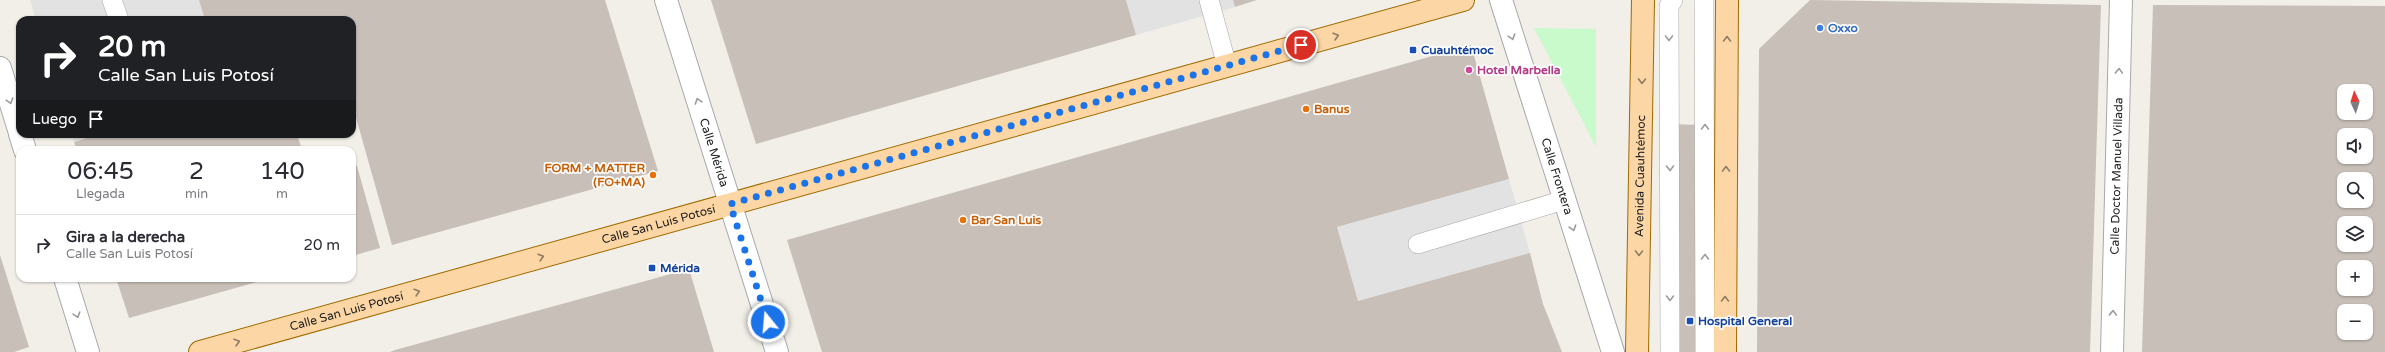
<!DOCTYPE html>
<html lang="es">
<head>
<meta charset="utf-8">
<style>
	:root { --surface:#fff; --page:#f2f2f3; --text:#2b2b33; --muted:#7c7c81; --line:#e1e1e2 }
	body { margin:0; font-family:"Varela Round",sans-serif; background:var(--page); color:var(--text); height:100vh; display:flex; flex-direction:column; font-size:15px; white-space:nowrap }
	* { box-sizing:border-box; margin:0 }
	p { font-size:13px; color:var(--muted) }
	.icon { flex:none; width:22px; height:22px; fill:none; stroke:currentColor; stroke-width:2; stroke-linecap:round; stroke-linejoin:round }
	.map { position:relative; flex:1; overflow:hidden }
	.details { position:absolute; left:16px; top:146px; width:340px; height:136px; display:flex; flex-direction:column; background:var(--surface); border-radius:12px; box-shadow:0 1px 3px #0004 }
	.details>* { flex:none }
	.hud { position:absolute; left:16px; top:16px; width:340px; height:122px; border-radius:12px; box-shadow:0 1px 3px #0004; background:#202124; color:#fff; overflow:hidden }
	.needle { width:26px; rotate:356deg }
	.tools { position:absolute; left:2337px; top:84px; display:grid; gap:8px }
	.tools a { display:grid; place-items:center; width:36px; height:36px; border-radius:8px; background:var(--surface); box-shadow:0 1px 3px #0004; font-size:20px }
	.pin { position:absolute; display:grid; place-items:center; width:34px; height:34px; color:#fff; margin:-17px; border:2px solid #fff; border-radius:50%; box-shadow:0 1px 4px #0007 }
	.me { position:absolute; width:44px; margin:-22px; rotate:343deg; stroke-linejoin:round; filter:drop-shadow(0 0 3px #0008) }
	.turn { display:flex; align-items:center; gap:14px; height:84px; padding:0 16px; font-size:18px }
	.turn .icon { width:52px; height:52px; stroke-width:2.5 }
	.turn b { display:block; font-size:28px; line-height:34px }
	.then { display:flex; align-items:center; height:38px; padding:0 16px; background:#0003; gap:8px; font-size:15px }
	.eta { display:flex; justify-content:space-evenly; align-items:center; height:68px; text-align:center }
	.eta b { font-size:24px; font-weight:600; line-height:28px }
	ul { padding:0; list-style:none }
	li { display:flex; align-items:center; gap:12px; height:60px; padding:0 16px; border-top:1px solid var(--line) }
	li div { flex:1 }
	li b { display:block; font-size:15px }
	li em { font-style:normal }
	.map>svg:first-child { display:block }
	.park { fill:#c8facc }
	.parking { fill:#e2e2e2 }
	.building { fill:#c7bfb8; fill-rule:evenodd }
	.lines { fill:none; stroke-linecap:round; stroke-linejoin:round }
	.lane-casing { stroke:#a9a9a9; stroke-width:20 }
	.street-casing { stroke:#a9a9a9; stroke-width:24 }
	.primary-casing { stroke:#a06b00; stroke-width:24 }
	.lane { stroke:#fff; stroke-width:19 }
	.street { stroke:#fff; stroke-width:22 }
	.primary { stroke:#fcd6a4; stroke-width:22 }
	.oneway { stroke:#8f7c63 }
	.oneway2 { stroke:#9c9c9c }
	.route { stroke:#1a73e8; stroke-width:7; stroke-dasharray:0 12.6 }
	.shop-dot { fill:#3f7fe0; stroke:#fff; stroke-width:1.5 }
	.transit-dot { fill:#1a4fb4; stroke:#fff; stroke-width:1.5 }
	.hotel-dot { fill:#d1479c; stroke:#fff; stroke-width:1.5 }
	.food-dot { fill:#e8710a; stroke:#fff; stroke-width:1.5 }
	.labels { text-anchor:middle; stroke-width:3.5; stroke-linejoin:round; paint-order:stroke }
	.shop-label { font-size:12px; font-weight:bold; fill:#366cbe; stroke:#fff; text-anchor:start }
	.transit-label { font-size:12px; font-weight:bold; fill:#164399; stroke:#fff; text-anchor:start }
	.hotel-label { font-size:12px; font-weight:bold; fill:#b23c85; stroke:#fff; text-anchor:start }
	.food-label { font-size:12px; font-weight:bold; fill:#c56008; stroke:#fff; text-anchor:start }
	.street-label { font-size:12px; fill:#222; stroke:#fff }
</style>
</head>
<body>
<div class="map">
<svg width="2385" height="352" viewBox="0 0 2385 352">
	<rect width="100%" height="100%" fill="#f2efe9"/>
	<path class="park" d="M1534,28l62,1v118z"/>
	<g class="parking">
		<path d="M30,0h169l6,20h-169z"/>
		<path d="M1126,0h107l2,7 -99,28z"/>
		<path d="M72,134h28l-26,8z"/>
		<path d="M1509,179l21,74 -172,48 -21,-74z"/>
	</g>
	<g class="building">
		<path d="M199,0h406l53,171 -266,74 -37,-131 -3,1v-95h-147z"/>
		<path d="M711,0h415l10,35 -380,109z"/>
		<path d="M1233,0h24l-22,7z"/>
		<path d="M1810,0l291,5 -11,347h-333l2,-303z"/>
		<path d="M2153,5l232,1v346h-243zM2344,91h22v22h-22zM2344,135h22v22h-22zM2344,179h22v22h-22zM2344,223h22v22h-22zM2344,267h22v22h-22zM2344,311h22v22h-22z"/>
		<path d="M1471,45l38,134 -172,48 21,74 172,-48 13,51 19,48h-740l-35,-112z"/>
		<path d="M1671,124l29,1 7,227h-38z"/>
		<path d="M100,134h197l5,16h-225l-3,-8z"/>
		<path d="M357,166l23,82 -28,8v-89z"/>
		<path d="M0,255l29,92 -15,5h-14z"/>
		<path d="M689,269l25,83h-324l5,-2z"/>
		<path d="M116,278h155l-142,40z"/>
	</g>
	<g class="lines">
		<defs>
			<g id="lane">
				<path d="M112,0l7,20"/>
				<path d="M1209,0l18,66"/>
				<path d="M1704,0l1,352"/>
				<path d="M1418,244l146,-44"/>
				<path d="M1670,352l-1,-346 4,-6"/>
			</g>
			<g id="street">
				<path id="s1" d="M666,0l111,352"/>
				<path id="s2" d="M1501,0l112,352"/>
				<path d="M0,68l20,65"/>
				<path d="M20,134l5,16"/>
				<path d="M65,278l23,74"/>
				<path id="s3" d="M2112,352l9,-352"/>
			</g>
			<g id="primary">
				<path id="s4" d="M200,352l1263,-352"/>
				<path id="s5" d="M1637,352l6,-352"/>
				<path d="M1725,352l2,-352"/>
			</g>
		</defs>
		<use href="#lane" class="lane-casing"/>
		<use href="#street" class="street-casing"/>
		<use href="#primary" class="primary-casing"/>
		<use href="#lane" class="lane"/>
		<use href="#street" class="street"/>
		<use href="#primary" class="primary"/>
	</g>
	<defs><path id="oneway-chevron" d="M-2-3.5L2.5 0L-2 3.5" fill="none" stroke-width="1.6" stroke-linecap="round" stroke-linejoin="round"/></defs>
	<g class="oneway">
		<use href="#oneway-chevron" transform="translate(1336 36) rotate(-16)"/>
		<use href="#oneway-chevron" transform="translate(1727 39) rotate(-90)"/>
		<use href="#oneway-chevron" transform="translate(1642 81) rotate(91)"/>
		<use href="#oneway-chevron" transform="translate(1726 169) rotate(-90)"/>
		<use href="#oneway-chevron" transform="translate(1639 253) rotate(91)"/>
		<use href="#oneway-chevron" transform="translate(541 257) rotate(-16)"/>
		<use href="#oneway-chevron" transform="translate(417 292) rotate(-16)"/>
		<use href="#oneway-chevron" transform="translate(1725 299) rotate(-90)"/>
		<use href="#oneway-chevron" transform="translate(237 342) rotate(-16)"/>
	</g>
	<g class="oneway2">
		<use href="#oneway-chevron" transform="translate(1512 37) rotate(72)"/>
		<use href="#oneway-chevron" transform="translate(1669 38) rotate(90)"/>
		<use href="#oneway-chevron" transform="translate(2119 71) rotate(-88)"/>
		<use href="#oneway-chevron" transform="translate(10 101) rotate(73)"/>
		<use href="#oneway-chevron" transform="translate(698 101) rotate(-108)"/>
		<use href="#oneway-chevron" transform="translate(1705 127) rotate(-90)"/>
		<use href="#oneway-chevron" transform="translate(1670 168) rotate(90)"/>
		<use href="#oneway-chevron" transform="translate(1573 228) rotate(72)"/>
		<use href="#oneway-chevron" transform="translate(1705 257) rotate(-90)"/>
		<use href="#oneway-chevron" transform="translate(1670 298) rotate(90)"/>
		<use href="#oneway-chevron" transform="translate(2113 313) rotate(-88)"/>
		<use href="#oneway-chevron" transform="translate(77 315) rotate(73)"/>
	</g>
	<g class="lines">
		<path class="route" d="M768,322l-38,-118 571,-159"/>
	</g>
	<circle class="shop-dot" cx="1820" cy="28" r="4"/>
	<g class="transit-dot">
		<rect x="1409" y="46" width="8" height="8" rx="2"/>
		<rect x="648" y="264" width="8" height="8" rx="2"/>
		<rect x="1686" y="317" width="8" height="8" rx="2"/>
	</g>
	<circle class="hotel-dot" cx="1469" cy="70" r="4"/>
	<g class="food-dot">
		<circle cx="1306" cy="109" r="4"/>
		<circle cx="653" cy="175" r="4"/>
		<circle cx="963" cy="220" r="4"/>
	</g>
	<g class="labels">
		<g class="shop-label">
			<text x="1828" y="32">Oxxo</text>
		</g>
		<g class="transit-label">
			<text x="1421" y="54">Cuauhtémoc</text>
			<text x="660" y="272">Mérida</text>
			<text x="1698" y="325">Hospital General</text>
		</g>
		<g class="hotel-label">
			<text x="1477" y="74">Hotel Marbella</text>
		</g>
		<g class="food-label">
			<text x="1314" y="113">Banus</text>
			<text x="645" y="172" text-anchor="end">FORM + MATTER<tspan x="645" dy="14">(FO+MA)</tspan></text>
			<text x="971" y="224">Bar San Luis</text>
		</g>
		<g class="street-label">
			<text dy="4" stroke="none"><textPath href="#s1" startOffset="160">Calle Mérida</textPath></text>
			<text dy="4" stroke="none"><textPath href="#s2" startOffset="185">Calle Frontera</textPath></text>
			<text dy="4" stroke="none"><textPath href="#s5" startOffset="176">Avenida Cuauhtémoc</textPath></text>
			<text dy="4" stroke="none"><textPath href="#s3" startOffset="176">Calle Doctor Manuel Villada</textPath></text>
			<text dy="4" stroke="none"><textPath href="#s4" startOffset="476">Calle San Luis Potosí</textPath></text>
			<text dy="4" stroke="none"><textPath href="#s4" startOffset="152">Calle San Luis Potosí</textPath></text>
		</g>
	</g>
</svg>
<div class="tools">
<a><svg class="needle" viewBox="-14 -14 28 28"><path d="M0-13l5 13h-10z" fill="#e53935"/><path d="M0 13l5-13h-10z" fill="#7c7c81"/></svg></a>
<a><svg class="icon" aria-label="sound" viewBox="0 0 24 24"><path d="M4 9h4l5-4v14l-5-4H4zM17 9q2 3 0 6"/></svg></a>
<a><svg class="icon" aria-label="search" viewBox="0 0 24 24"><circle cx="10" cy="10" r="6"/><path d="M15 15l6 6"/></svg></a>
<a><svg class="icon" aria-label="layers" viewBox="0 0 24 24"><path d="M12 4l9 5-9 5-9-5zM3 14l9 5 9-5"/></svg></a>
<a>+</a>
<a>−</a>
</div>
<div class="pin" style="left:1301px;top:45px;background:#d93025"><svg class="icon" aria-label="arrive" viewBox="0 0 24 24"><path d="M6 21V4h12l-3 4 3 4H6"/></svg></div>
<svg class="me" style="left:768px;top:322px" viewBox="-20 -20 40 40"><circle r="17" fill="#1a73e8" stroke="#fff" stroke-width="3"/><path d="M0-11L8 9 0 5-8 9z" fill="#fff"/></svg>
<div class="hud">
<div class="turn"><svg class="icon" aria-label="right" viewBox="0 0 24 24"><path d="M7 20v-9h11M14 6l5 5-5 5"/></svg><div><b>20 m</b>Calle San Luis Potosí</div></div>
<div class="then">Luego<svg class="icon" aria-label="arrive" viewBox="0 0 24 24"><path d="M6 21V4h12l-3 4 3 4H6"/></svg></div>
</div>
<section class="details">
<div class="eta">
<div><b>06:45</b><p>Llegada</p></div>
<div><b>2</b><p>min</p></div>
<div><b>140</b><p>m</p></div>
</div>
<ul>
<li><svg class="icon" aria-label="right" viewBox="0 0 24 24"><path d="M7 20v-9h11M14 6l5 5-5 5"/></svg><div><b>Gira a la derecha</b><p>Calle San Luis Potosí</p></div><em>20 m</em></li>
</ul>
</section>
</div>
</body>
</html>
